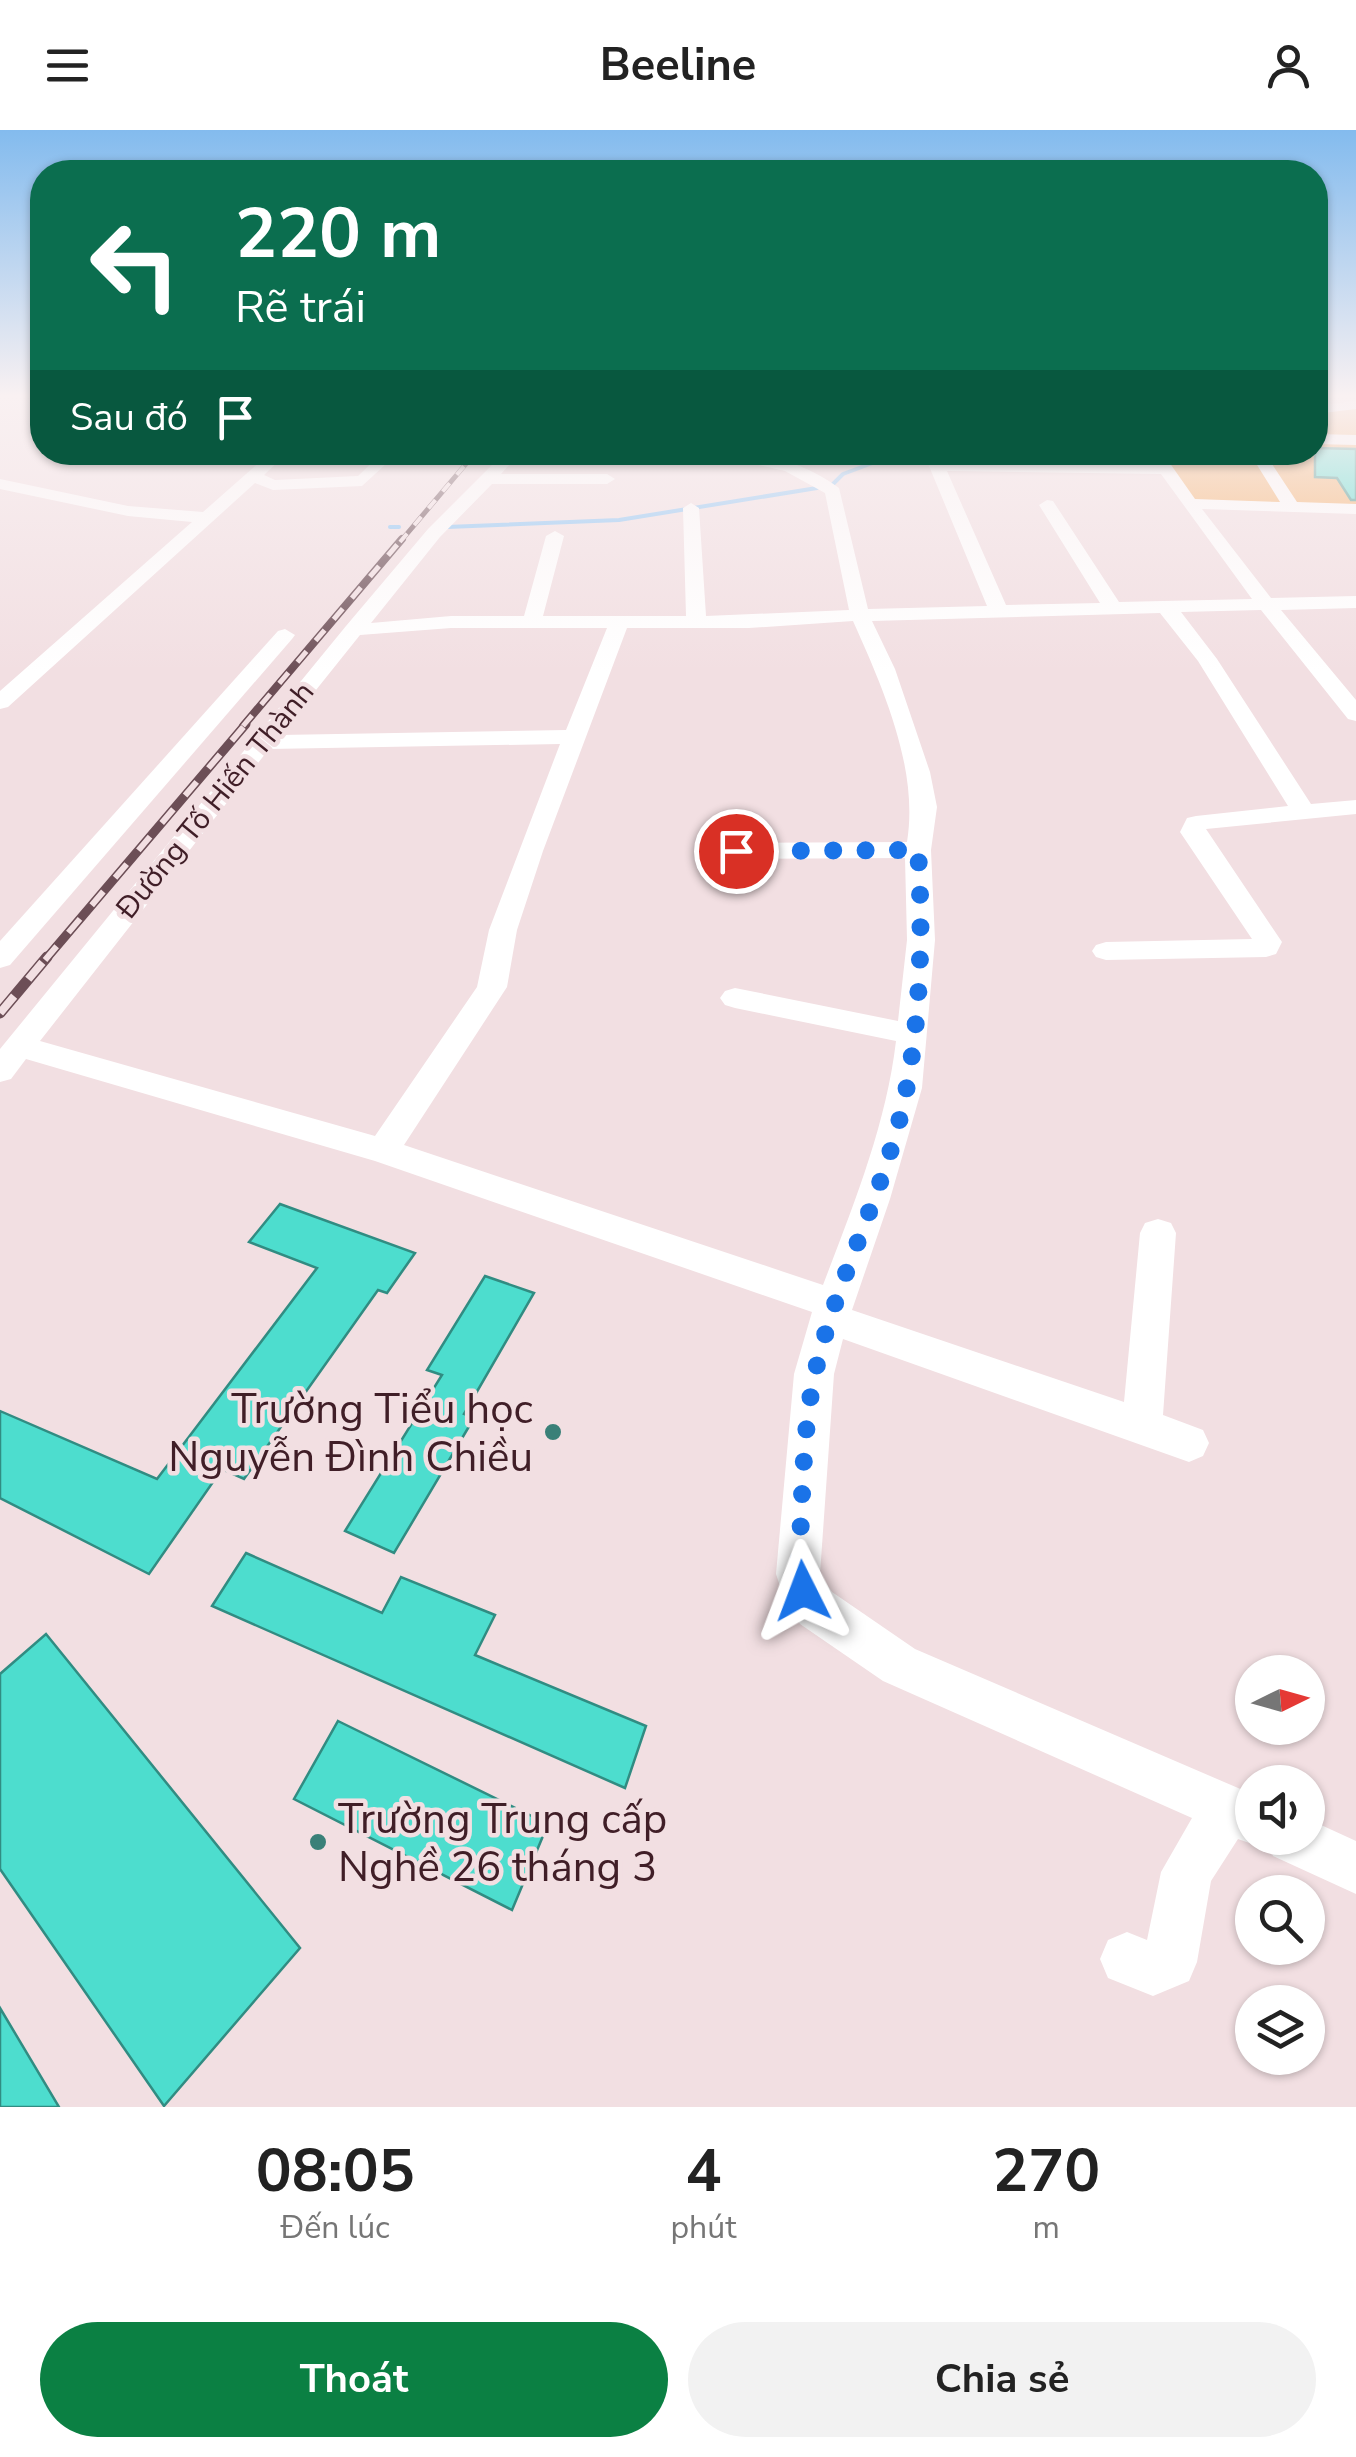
<!DOCTYPE html>
<html lang="vi">
<head>
<meta charset="utf-8">
<style>
	:root { --surface:#fff; --page:#f2f2f2; --text:#222; --muted:#767676; --accent:#0b8043 }
	body { margin:0; font-family:"Nunito Sans",sans-serif; background:var(--page); color:var(--text); height:100vh; display:flex; flex-direction:column; font-size:38px; white-space:nowrap }
	* { box-sizing:border-box; margin:0 }
	p { font-size:32px; color:var(--muted) }
	.icon { flex:none; width:55px; height:55px; fill:none; stroke:currentColor; stroke-width:2; stroke-linecap:round; stroke-linejoin:round }
	.map { position:relative; height:1977px; overflow:hidden }
	.sheet { display:flex; flex-direction:column; background:var(--surface); flex:1 }
	.sheet>* { flex:none }
	.hud { position:absolute; left:30px; top:30px; width:1298px; height:305px; border-radius:40px; box-shadow:0 2px 8px #0004; background:#0b6e4f; color:#fff; overflow:hidden }
	.needle { width:65px; rotate:85deg }
	.buttons { position:absolute; left:1235px; top:1525px; display:grid; gap:20px }
	.buttons a { display:grid; place-items:center; width:90px; height:90px; border-radius:50%; background:var(--surface); box-shadow:0 2px 8px #0004; font-size:50px }
	.pin { position:absolute; display:grid; place-items:center; width:85px; height:85px; color:#fff; margin:-42px; border:5px solid #fff; border-radius:50%; box-shadow:0 2px 10px #0007 }
	.me { position:absolute; width:110px; margin:-55px; rotate:357deg; stroke-linejoin:round; filter:drop-shadow(0 0 8px #0008) }
	.turn { display:flex; align-items:center; gap:35px; height:210px; padding:0 40px; font-size:45px }
	.turn .icon { width:130px; height:130px; stroke-width:2.5 }
	.turn b { display:block; font-size:70px; line-height:85px }
	.then { display:flex; align-items:center; height:95px; padding:0 40px; background:#0003; gap:20px; font-size:38px }
	.eta { display:flex; justify-content:space-evenly; align-items:center; height:170px; text-align:center }
	.eta b { font-size:60px; font-weight:700; line-height:70px }
	.cta { display:flex; gap:20px; margin-top:auto; padding:20px 40px }
	.cta a { flex:1; height:115px; border-radius:60px; background:var(--accent); color:#fff; font-size:40px; font-weight:700; line-height:115px; text-align:center }
	.cta a+a { background:var(--page); color:var(--text) }
	header { display:flex; justify-content:space-between; align-items:center; height:130px; padding:0 40px; background:var(--surface); font-size:45px; font-weight:700 }
	.map>svg:first-child { display:block }
	.green { fill:#f5af68 }
	.lines { fill:none; stroke-linecap:round; stroke-linejoin:round }
	.stream { stroke:#8bc5f6; stroke-width:4 }
	.building { fill:#4dddce; stroke:#318c82; stroke-width:2.5 }
	.minor { fill:#fff; fill-rule:evenodd }
	.rail-far3-casing { stroke:#6c4e56; stroke-width:5 }
	.rail-far2-casing { stroke:#6c4e56; stroke-width:8 }
	.rail-far1-casing { stroke:#6c4e56; stroke-width:9 }
	.rail-casing { stroke:#6c4e56; stroke-width:11 }
	.rail-far3 { stroke:#f2dfe2; stroke-width:4; stroke-dasharray:11; stroke-linecap:butt }
	.rail-far2 { stroke:#f2dfe2; stroke-width:5; stroke-dasharray:14; stroke-linecap:butt }
	.rail-far1 { stroke:#f2dfe2; stroke-width:6; stroke-dasharray:18; stroke-linecap:butt }
	.rail { stroke:#f2dfe2; stroke-width:8; stroke-dasharray:22; stroke-linecap:butt }
	.route { stroke:#1a73e8; stroke-width:18; stroke-dasharray:0 32.4 }
	.poi-dot { fill:#3a8078; stroke:#f2dfe2; stroke-width:4 }
	.labels { text-anchor:middle; stroke-width:9; stroke-linejoin:round; paint-order:stroke }
	.far-street-label { font-size:30px; fill:#401e27; stroke:#f2dfe2 }
	.near-poi-label { font-size:42px; fill:#401e27; stroke:#f2dfe2; text-anchor:end }
</style>
</head>
<body>
<header><svg class="icon" aria-label="menu" viewBox="0 0 24 24"><path d="M4 6h16M4 12h16M4 18h16"/></svg>Beeline<svg class="icon" aria-label="person" viewBox="0 0 24 24"><circle cx="12" cy="8" r="4"/><path d="M4 21q1-7 8-7t8 7"/></svg></header>
<div class="map">
<svg width="1356" height="1977" viewBox="0 0 1356 1977">
	<rect width="100%" height="100%" fill="#f2dfe2"/>
	<path class="green" d="M1356,277v100l-163,-5 -34,-49 156,-1v-40z"/>
	<g class="lines">
		<g class="stream">
			<path d="M831,356l12,-12 59,-22"/>
			<path d="M390,397h9"/>
			<path d="M447,397l172,-7 198,-32"/>
		</g>
	</g>
	<g class="building">
		<path d="M1315,318l41,1v51h-5l-14,-22 -22,-1z"/>
		<path d="M280,1074l135,49 -28,40 -9,-3 -134,189 -22,-10 -73,105 -149,-76v-87l157,68 160,-211 -68,-26z"/>
		<path d="M485,1146l49,17 -70,121 10,4 -80,135 -49,-22 97,-156 -15,-5z"/>
		<path d="M246,1423l136,60 19,-36 94,38 -20,40 171,71 -21,62 -413,-182z"/>
		<path d="M46,1504l254,314 -136,158 -164,-237v-195z"/>
		<path d="M338,1591l210,103 -36,86 -218,-111z"/>
		<path d="M0,1878l59,99h-59z"/>
	</g>
	<g class="lines">
		<g class="minor">
			<path d="M1356,271v8l-41,5v-8z"/>
			<path d="M1315,304l41,1v10l-41,-1z"/>
			<path d="M271,322h17l-24,23 11,5 83,-4 25,-24h16l-37,34 -89,4 -18,-7 -247,224 -8,2v-18l192,-169 -64,-6 -128,-27v-10l128,27 75,6z"/>
			<path d="M505,322h16l-20,22h106l8,5 -8,5h-115l-52,53 -69,86 80,-7h73l22,-80 9,-5 9,5 -21,80h143l-3,-108 8,-5 8,5 7,108 143,-6 -24,-117 -40,-22 -83,-19c50,0 95,5 137,36l29,121 119,-3 -58,-140 8,-5 218,3 -8,-12h15l33,47 85,3 -31,-50h15l33,50 59,2v10l-154,-5 69,89 85,-2v12l-75,2 75,90v21l-8,-2 -87,-109 -80,2 36,47 94,145 45,-4v14l-150,15 76,113 -6,12 -10,3 -160,3 -10,-3 -4,-6 4,-6 10,-3 146,-3 -72,-107 7,-14 9,-2 92,-10 -90,-145 -38,-48 -288,8 23,48 35,103 7,35 -6,43 4,90 -13,148 -32,111 -38,111 272,92 16,-169 5,-10 13,-4 13,4 5,10 -13,182 40,15 6,13 -6,13 -14,6 -346,-123 -9,35 -14,200 12,18 83,57 337,145v44h56v-19l48,22v53l-83,-38 -7,-17 -14,5 -14,-5 -27,42 -14,81 -8,19 -36,15 -45,-18 -8,-19 8,-19 19,-8 20,8 14,-68 31,-54 -309,-137 -83,-57 -13,-17 -11,-33 18,-200 18,-62 -437,-151 -349,-102 -15,20 -11,3v-33l346,-423 82,-97zM947,341l214,3 91,125 -133,3 -66,-101 -6,-1 -8,5 61,98 -94,2zM853,491c30,67 66,148 54,221l-171,1 -13,8 13,8 169,-1 2,82 -9,81 -163,-33 -10,3 -5,7 5,7 10,3 161,33c-10,85 -43,165 -73,244l-419,-140 103,-158 10,-57 26,-79 84,-223h122zM451,498h156l-41,102 -286,5 80,-100zM560,614l-71,186 -12,57 -102,149 -335,-95 229,-292z"/>
			<path d="M285,499l10,6 -3,4 -282,326 -10,3v-27l278,-310z"/>
		</g>
		<defs>
			<path id="rail-far3" d="M400,412l76,-90"/>
			<path id="rail-far2" d="M243,596l159,-187"/>
			<path id="rail-far1" d="M45,830l201,-236"/>
			<path id="rail" d="M0,883l47,-56"/>
		</defs>
		<use href="#rail-far3" class="rail-far3-casing"/>
		<use href="#rail-far2" class="rail-far2-casing"/>
		<use href="#rail-far1" class="rail-far1-casing"/>
		<use href="#rail" class="rail-casing"/>
		<use href="#rail-far3" class="rail-far3"/>
		<use href="#rail-far2" class="rail-far2"/>
		<use href="#rail-far1" class="rail-far1"/>
		<use href="#rail" class="rail"/>
	</g>
	<linearGradient id="sky" x2="0" y2="1"><stop stop-color="#83bbee"/><stop offset="0.49" stop-color="#f9f1f2"/><stop offset="1" stop-color="#f9f1f2" stop-opacity="0"/></linearGradient>
	<rect width="1356" height="542" fill="url(#sky)"/>
	<g class="lines">
		<path class="route" d="M736,721l182,-1c5,78 3,159 -11,236 -18,98 -69,187 -91,283 -15,63 -13,140 -18,205l5,17"/>
	</g>
	<g class="poi-dot">
		<circle cx="553" cy="1302" r="10"/>
		<circle cx="318" cy="1712" r="10"/>
	</g>
	<g class="labels">
		<g class="far-street-label">
			<text transform="translate(215 670) rotate(-51)" y="10">Đường Tố Hiến Thành</text>
		</g>
		<g class="near-poi-label">
			<text x="533" y="1293">Trường Tiểu học<tspan x="533" dy="48">Nguyễn Đình Chiều</tspan></text>
			<text x="338" y="1703" text-anchor="start">Trường Trung cấp<tspan x="338" dy="48">Nghề 26 tháng 3</tspan></text>
		</g>
	</g>
</svg>
<div class="buttons">
<a><svg class="needle" viewBox="-14 -14 28 28"><path d="M0-13l5 13h-10z" fill="#e53935"/><path d="M0 13l5-13h-10z" fill="#767676"/></svg></a>
<a><svg class="icon" aria-label="sound" viewBox="0 0 24 24"><path d="M4 9h4l5-4v14l-5-4H4zM17 9q2 3 0 6"/></svg></a>
<a><svg class="icon" aria-label="search" viewBox="0 0 24 24"><circle cx="10" cy="10" r="6"/><path d="M15 15l6 6"/></svg></a>
<a><svg class="icon" aria-label="layers" viewBox="0 0 24 24"><path d="M12 4l9 5-9 5-9-5zM3 14l9 5 9-5"/></svg></a>
</div>
<div class="pin" style="left:736px;top:721px;background:#d93025"><svg class="icon" aria-label="arrive" viewBox="0 0 24 24"><path d="M6 21V4h12l-3 4 3 4H6"/></svg></div>
<svg class="me" style="left:803px;top:1461px" viewBox="-20 -20 40 40"><path d="M0-17L14 15 0 8-14 15z" fill="#1a73e8" stroke="#fff" stroke-width="4"/></svg>
<div class="hud">
<div class="turn"><svg class="icon" aria-label="left" viewBox="0 0 24 24"><path d="M17 20v-9H6M10 6l-5 5 5 5"/></svg><div><b>220 m</b>Rẽ trái</div></div>
<div class="then">Sau đó<svg class="icon" aria-label="arrive" viewBox="0 0 24 24"><path d="M6 21V4h12l-3 4 3 4H6"/></svg></div>
</div>
</div>
<section class="sheet">
<div class="eta">
<div><b>08:05</b><p>Đến lúc</p></div>
<div><b>4</b><p>phút</p></div>
<div><b>270</b><p>m</p></div>
</div>
<div class="cta"><a>Thoát</a><a>Chia sẻ</a></div>
</section>
</body>
</html>
